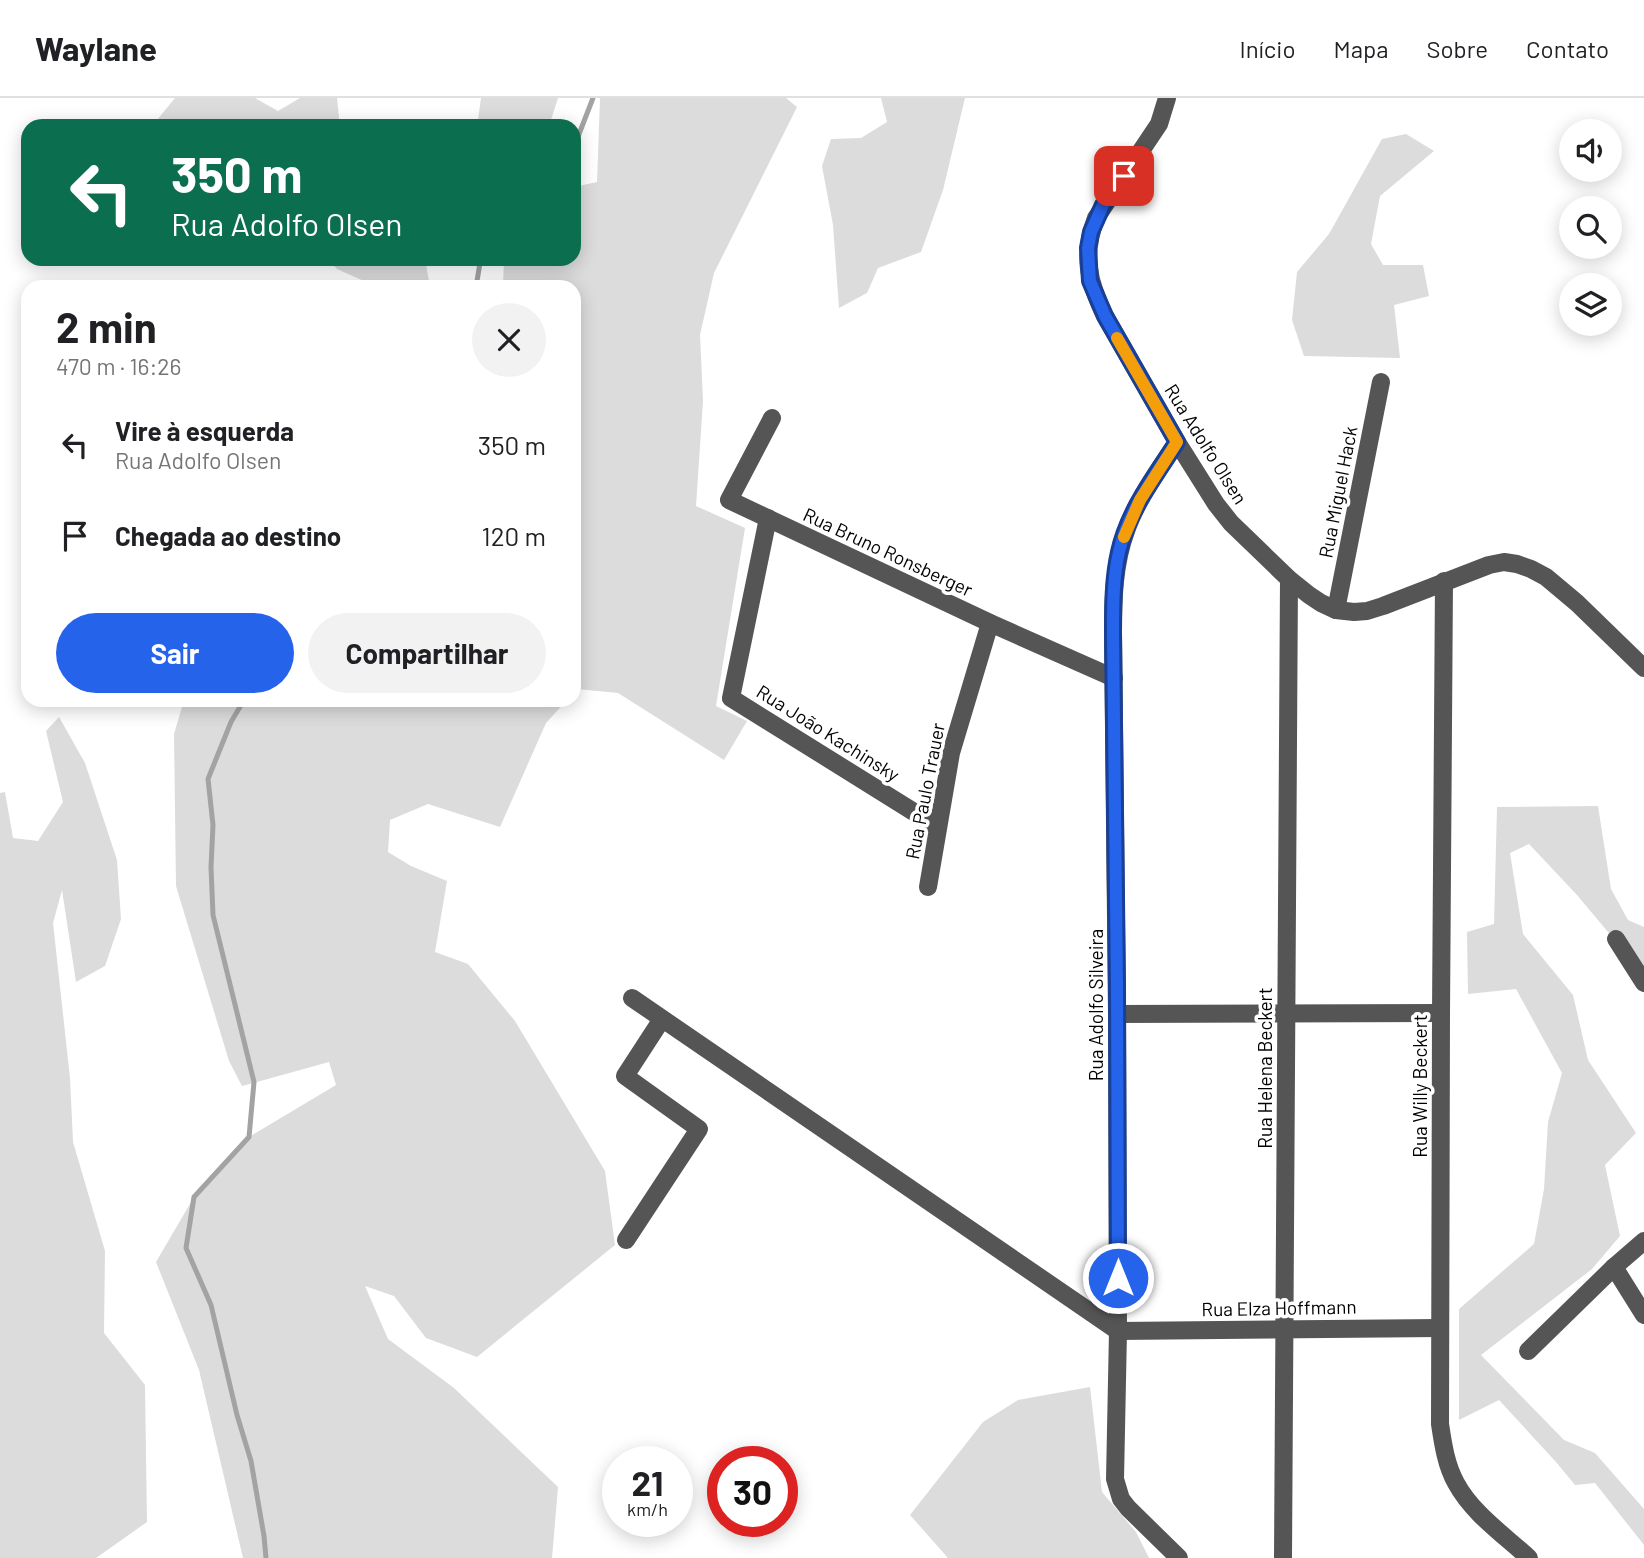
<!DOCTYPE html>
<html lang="pt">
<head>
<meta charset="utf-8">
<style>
	:root { --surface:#fff; --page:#f2f2f2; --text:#202124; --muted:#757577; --line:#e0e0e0; --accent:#2563eb }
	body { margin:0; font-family:Barlow,sans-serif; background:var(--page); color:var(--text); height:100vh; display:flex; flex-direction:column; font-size:26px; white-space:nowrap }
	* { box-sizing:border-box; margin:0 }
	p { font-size:23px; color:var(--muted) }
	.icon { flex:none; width:38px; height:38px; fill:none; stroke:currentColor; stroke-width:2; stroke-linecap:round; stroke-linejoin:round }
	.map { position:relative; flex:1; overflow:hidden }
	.panel { position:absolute; left:21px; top:182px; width:560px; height:427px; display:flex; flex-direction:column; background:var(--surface); border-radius:21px; box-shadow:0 4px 18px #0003 }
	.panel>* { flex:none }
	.banner { position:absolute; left:21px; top:21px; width:560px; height:147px; border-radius:21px; box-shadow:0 4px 18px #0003; background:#0b6e4f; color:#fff; overflow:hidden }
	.fabs { position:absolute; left:1559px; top:21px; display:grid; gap:14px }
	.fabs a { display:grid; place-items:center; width:63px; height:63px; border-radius:50%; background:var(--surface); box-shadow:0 4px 18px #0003; font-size:35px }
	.speed { position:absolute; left:602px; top:1348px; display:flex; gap:14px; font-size:35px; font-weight:700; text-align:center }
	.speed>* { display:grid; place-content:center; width:91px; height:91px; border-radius:50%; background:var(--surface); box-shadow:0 4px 18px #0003; line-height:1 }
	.speed small { font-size:18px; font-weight:400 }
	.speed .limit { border:10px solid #d22; background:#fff; color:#111 }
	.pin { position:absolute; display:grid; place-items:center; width:60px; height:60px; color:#fff; margin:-30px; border-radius:14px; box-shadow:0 4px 10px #0006 }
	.me { position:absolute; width:77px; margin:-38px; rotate:0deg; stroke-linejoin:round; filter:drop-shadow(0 0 5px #0008) }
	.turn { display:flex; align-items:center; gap:24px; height:147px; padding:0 35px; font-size:32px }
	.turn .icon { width:91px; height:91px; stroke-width:2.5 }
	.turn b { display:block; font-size:49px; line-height:60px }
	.round { display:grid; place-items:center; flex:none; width:74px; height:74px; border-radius:37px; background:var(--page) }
	.summary { display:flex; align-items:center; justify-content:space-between; height:119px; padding:0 35px }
	h1 { font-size:42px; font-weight:700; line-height:52px }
	.button { display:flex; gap:14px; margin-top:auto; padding:14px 35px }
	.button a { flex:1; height:80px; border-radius:42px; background:var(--accent); color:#fff; font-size:28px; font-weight:700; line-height:80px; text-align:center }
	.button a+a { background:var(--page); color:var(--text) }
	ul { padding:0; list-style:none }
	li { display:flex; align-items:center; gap:21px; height:91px; padding:0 35px }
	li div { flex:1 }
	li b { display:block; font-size:26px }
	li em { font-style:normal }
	header { display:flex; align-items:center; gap:42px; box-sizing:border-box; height:98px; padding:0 35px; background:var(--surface); border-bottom:2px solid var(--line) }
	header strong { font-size:33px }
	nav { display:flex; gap:38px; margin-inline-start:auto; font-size:24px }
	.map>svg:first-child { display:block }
	.green { fill:#dcdcdc }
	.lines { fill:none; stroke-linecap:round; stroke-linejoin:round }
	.stream { stroke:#a3a3a3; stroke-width:5 }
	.minor { stroke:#555; stroke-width:18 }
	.route-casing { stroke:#184099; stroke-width:18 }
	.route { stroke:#2563eb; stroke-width:12 }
	.slow { stroke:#f59e0b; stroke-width:12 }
	.labels { text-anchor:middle; stroke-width:7; stroke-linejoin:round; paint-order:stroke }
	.street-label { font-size:19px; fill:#000; stroke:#fff }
</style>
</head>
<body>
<header>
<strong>Waylane</strong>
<nav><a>Início</a><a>Mapa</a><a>Sobre</a><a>Contato</a></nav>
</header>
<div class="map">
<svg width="1644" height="1460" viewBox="0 0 1644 1460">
	<rect width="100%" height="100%" fill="#fff"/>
	<g class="green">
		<path d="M175,0h80l23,13 22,-13h37l3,28h-188z"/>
		<path d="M481,0h77l-9,28h-67l-4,-6z"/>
		<path d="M600,0h186l11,9 -83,166 -14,62 3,66 -7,105 49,22 -29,178 31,15 -23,39 -106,-67 -41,-4 -3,3v-405h-71l1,-28h70v-72l23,-5z"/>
		<path d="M881,0h84l-22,92 -22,62 -43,16 -11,25 -28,15 -6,-83 -11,-59 9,-27 30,-1 26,-16z"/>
		<path d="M1406,36l28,17 -54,45 -9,48 12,21h40l6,31 -35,9 6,53 -96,-2 -12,-36 5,-48 32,-38 53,-95z"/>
		<path d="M328,161h97l5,28h-53l-40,-18z"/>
		<path d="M184,602h383l-21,23 -46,104 -72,-23 -38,16 -2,32 23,14 36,15 -12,71 33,12 47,57 90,150 10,74 -138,112 -51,-19 -32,-42 -29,-10 23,53 66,49 104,99 -6,71h-309l-44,-188 -43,-108 38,-65 55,-60 87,-52 -7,-23 -87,24 -13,-25 -53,-175 -2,-152z"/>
		<path d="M59,619l26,46 32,97 4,59 -16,47 -29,16 -14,-92 -9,33 17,155 3,64 32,109 -1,82 41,52 2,137 -51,36h-96v-765l5,-1 8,46 25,3 25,-39 -17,-71z"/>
		<path d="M1598,708l13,83 17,31 16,7v48l-67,-80 -48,-51 -19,9 13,81 50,61 15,65 48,73 -31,32 15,71 -28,33 -111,86 83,85 31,13 49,56v36l-49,-62 -20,2 -19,-23 -57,-62 -40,20v-111l75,-65 10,-55 4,-67 14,-49 -46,-84 -48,5 -1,-62 27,-8 3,-117z"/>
		<path d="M1090,1289l12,105 34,40 13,26h-201l-38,-43 73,-93 35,-22z"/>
	</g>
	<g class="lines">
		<g class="stream">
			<path d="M574,49l19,-49"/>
			<path d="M476,189l4,-24 3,-4"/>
			<path d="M244,602l-13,22 -23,57 5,46 -2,42 2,48 41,167 -5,55 -55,60 -8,51 25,57 26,110 14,46 13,75 2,22"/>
		</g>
		<g class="minor">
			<path d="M1167,0l-8,26 -63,94c-14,37 -8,63 9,98l72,126 39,62 15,19 58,56 20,16 12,8 15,7 18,2 13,-1 16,-5 106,-41 15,-3 13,2 14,5 15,8 31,26 67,65"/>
			<path d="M772,320l-43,82 261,123 124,55"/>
			<path d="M1177,344c-18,28 -40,57 -51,89 -12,32 -13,68 -13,102l4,381 1,317 -3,148 6,20 7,9 51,50"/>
			<path d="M768,420l-37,180 207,129"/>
			<path d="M1444,483l-3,432 -1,411c3,20 6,41 16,59 16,30 48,52 73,75"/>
			<path d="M1336,512l45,-228"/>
			<path d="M928,789l23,-134 39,-130"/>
			<path d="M1616,841l28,44"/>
			<path d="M632,900l486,333 322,-3"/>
			<path d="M1117,916l324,-1"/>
			<path d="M626,1142l73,-111 -74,-53 37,-57"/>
			<path d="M1614,1169l30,48"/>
			<path d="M1528,1253l86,-84 30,-26"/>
			<path d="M1283,1460l6,-979"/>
		</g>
	</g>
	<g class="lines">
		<defs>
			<path id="route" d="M1118,1180l-1,-292 -4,-353c0,-27 0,-55 6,-81 9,-41 36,-76 58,-110l-72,-126 -15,-35 -2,-33 3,-16 12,-27 21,-29"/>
		</defs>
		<use href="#route" class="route-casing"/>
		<use href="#route" class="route"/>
		<path class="slow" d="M1117,240l60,104 -37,58 -16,37"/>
	</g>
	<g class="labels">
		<g class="street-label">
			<text transform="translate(1206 346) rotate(58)" y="7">Rua Adolfo Olsen</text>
			<text transform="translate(1338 394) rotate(-79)" y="7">Rua Miguel Hack</text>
			<text transform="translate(888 454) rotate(25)" y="7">Rua Bruno Ronsberger</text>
			<text transform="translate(828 635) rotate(32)" y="7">Rua João Kachinsky</text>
			<text transform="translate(925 693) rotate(-79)" y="7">Rua Paulo Trauer</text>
			<text transform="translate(1096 907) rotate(-90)" y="7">Rua Adolfo Silveira</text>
			<text transform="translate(1265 970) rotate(-90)" y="7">Rua Helena Beckert</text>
			<text transform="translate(1420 988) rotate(-90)" y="7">Rua Willy Beckert</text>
			<text transform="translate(1279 1210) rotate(-1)" y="7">Rua Elza Hoffmann</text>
		</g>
	</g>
</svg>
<div class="fabs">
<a><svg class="icon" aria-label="sound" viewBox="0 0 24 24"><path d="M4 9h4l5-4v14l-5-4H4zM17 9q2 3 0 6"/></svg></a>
<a><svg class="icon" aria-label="search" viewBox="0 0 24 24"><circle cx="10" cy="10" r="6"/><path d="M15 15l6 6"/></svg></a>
<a><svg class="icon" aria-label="layers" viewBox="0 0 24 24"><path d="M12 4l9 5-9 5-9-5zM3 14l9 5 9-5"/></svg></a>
</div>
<div class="speed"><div>21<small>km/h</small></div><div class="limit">30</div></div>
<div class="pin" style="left:1124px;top:78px;background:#d93025"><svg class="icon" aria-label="arrive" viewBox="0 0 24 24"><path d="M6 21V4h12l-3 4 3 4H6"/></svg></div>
<svg class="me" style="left:1118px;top:1180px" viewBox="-20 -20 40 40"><circle r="17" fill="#2563eb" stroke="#fff" stroke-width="3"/><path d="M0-11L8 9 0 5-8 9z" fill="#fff"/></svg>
<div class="banner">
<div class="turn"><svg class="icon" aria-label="left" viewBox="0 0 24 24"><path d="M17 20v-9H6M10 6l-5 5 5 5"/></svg><div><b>350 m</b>Rua Adolfo Olsen</div></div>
</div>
<section class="panel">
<div class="summary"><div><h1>2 min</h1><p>470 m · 16:26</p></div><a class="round"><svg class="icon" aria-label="close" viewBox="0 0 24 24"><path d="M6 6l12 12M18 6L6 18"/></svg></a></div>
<ul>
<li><svg class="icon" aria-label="left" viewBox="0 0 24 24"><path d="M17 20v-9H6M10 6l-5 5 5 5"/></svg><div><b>Vire à esquerda</b><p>Rua Adolfo Olsen</p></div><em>350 m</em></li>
<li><svg class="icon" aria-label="arrive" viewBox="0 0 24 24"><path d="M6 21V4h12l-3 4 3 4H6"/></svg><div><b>Chegada ao destino</b></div><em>120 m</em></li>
</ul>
<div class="button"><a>Sair</a><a>Compartilhar</a></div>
</section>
</div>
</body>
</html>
